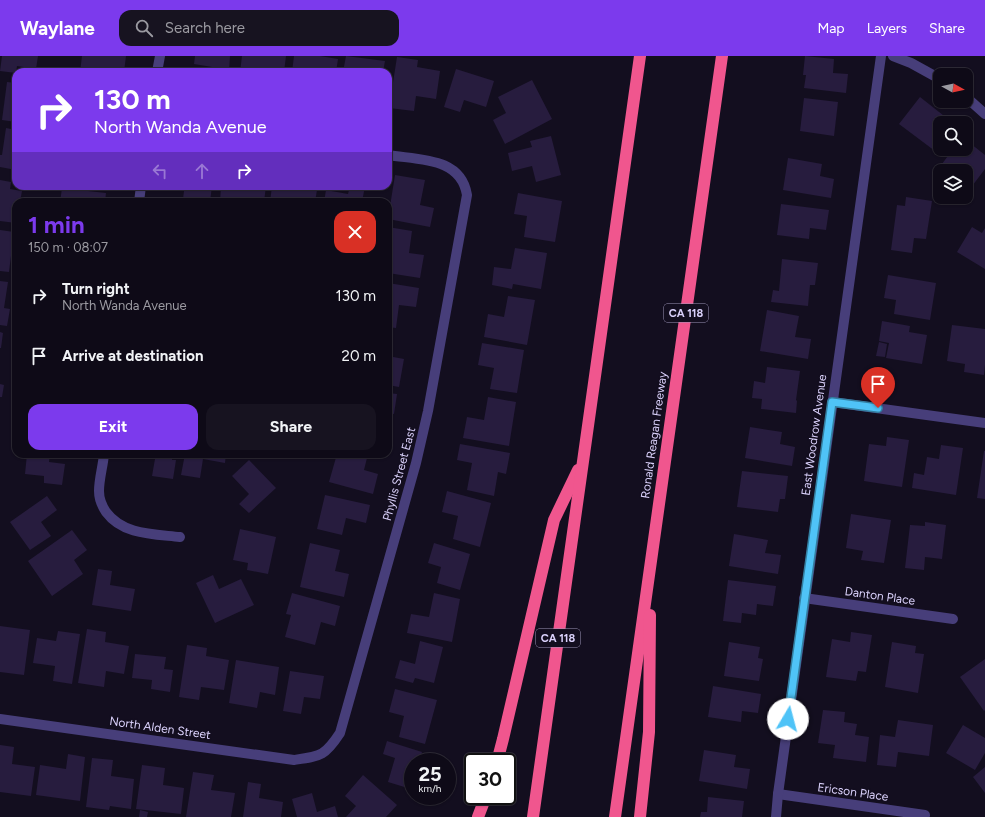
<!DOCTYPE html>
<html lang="en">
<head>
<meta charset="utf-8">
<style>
	:root { --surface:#0e0a17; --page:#171320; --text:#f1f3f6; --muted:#9b9aa1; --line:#2e2b36; --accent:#7c3aed }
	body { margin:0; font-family:Figtree,sans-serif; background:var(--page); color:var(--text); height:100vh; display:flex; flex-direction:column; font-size:15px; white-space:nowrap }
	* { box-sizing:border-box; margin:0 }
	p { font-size:13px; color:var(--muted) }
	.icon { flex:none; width:22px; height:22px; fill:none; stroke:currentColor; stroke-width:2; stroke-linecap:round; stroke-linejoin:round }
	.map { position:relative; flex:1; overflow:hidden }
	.sheet { position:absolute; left:12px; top:142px; width:380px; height:260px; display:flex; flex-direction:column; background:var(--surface); border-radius:12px; box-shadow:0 1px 3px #0004,0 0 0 1px var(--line) }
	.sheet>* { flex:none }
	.guide { position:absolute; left:12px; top:12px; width:380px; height:122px; border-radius:12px; box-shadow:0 1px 3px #0004,0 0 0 1px var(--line); background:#7c3aed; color:#fff; overflow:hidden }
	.needle { width:26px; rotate:98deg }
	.tools { position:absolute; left:933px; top:12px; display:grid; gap:8px }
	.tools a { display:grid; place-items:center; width:40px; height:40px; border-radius:8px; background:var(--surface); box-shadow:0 1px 3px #0004,0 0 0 1px var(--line); font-size:20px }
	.speed { position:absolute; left:404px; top:697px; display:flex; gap:8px; font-size:20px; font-weight:700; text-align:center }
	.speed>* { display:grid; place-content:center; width:52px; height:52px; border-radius:50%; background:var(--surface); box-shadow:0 1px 3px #0004,0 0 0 1px var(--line); line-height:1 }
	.speed small { font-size:10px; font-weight:400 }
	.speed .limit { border:2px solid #111; border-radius:6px; background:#fff; color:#111 }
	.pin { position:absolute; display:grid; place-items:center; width:34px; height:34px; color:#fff; margin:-41px -17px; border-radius:50% 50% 50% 0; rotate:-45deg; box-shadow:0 0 4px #0007 }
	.pin .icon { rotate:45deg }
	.me { position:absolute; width:44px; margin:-22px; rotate:8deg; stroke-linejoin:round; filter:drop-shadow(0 0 3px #0008) }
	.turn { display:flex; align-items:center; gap:14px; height:84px; padding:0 16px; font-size:18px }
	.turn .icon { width:52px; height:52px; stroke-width:2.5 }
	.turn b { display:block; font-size:28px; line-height:34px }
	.lanes { display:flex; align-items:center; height:38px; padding:0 16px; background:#0003; justify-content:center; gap:20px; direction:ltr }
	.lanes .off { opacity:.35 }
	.round { display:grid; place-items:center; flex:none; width:42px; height:42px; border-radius:12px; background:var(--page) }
	.headline { display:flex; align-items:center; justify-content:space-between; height:68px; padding:0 16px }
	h1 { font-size:24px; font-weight:700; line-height:30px; color:var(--accent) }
	.action { display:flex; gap:8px; margin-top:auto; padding:8px 16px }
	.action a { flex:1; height:46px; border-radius:12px; background:var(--accent); color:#fff; font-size:16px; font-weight:700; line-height:46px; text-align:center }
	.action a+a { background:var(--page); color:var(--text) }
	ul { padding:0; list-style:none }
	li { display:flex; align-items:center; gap:12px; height:60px; padding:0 16px }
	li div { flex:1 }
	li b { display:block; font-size:15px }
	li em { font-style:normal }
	header { display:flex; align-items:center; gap:24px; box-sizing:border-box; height:56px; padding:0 20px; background:var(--accent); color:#fff }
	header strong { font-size:19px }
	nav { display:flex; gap:22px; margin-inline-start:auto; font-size:14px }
	.search { width:280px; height:36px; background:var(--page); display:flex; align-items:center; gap:10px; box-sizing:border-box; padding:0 14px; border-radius:12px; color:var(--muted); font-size:15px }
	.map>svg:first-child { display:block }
	.building { fill:#271c3e }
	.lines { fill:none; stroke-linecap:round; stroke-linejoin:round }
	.street { stroke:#473e7a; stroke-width:10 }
	.highway { stroke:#f0568e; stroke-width:12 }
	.route-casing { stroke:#337fa1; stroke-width:10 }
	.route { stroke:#4fc3f7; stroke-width:7 }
	.labels { text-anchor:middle; stroke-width:3; stroke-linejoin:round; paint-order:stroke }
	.shield { fill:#130e1f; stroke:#9e96b9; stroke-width:1 }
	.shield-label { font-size:11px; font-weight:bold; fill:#dad1fb }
	.street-label { font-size:12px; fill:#dad1fb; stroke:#130e1f }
</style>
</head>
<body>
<header>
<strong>Waylane</strong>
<div class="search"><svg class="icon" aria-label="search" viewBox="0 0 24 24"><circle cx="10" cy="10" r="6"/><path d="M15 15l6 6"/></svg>Search here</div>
<nav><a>Map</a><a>Layers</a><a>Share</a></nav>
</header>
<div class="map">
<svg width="985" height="761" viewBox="0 0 985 761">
	<rect width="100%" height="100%" fill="#130e1f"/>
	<g class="building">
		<path d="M2,0h36l-2,13 -19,-3 -1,7 -16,-2z"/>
		<path d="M82,0h44l-2,16 -16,-1v1h-28z"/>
		<path d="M195,0h35l-1,16h-18l1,-5 -18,-3z"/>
		<path d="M242,0h44l-2,16h-44z"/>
		<path d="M294,0h26l18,3 -2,13h-44z"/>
		<path d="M346,0l39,5 -2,11h-40z"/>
		<path d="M805,0l29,3 -1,14 15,1 -2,19 -42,-5 2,-13h-3z"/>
		<path d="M397,1l21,3 -1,7 23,4 -4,28 -20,-3 -2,15 -25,-3z"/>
		<path d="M456,13l38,12 -8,26 -22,-7 -4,12 -16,-5z"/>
		<path d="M532,24l20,39 -47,25 -12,-24 13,-7 -8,-16z"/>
		<path d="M7,26l9,1v39l-14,-2z"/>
		<path d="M920,41l33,26h-13v21l-5,7 -36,-27z"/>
		<path d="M804,42l34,4 -4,34 -34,-5z"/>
		<path d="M6,72l10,2v40l-16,-3v-12h2z"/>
		<path d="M551,80l10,39 -25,7 -4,-16 -20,5 -4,-18 24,-6 -2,-6z"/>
		<path d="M966,84l19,15v14l-19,25v-23h-15l-9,-7 11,-15h13z"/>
		<path d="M788,102l34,6 -2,12 14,3 -3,19 -48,-8z"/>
		<path d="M395,119l30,5 -5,25 14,3 -4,19 -42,-8z"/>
		<path d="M0,124l11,2 -1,7 12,2 -2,11h-4v21l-16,-2z"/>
		<path d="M92,130h17l-1,3z"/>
		<path d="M174,130h38l-2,16 -27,-3 1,-8 -11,-2z"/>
		<path d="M221,130h45l-2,16h-44z"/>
		<path d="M272,130h25l20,4 -2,12h-45z"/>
		<path d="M350,130h15l-3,16h-38l2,-12 22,4z"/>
		<path d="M62,132l44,5 -1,9h-45z"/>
		<path d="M518,137l44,8 -7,41 -31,-5 3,-21 -13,-2z"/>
		<path d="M906,141l26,4 -6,38 -12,-1 -2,15 -21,-3 6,-45 8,1z"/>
		<path d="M781,148l48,6 -3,20 -16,-2 -1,11 -32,-4z"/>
		<path d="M388,171l24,4 -3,22 15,2 -4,23 -32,-5z"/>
		<path d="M972,171l10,6 3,-5v41l-28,-17z"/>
		<path d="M0,174l14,2 -5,40 -9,-1z"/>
		<path d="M515,192l32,5 -6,36 -28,-5 -1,5 -20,-4 2,-18 17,2z"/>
		<path d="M782,203l36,4 -3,22h-5l-2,21 -37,-4 2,-12 6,1z"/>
		<path d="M888,219l48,8 -6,37 -36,-6 2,-14 -12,-2z"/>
		<path d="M0,225l8,1 -4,26 6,1 -3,17 -7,-1z"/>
		<path d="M388,227l31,5 -3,19 -17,-2 -3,23 -8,-1z"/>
		<path d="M508,240l27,4 -8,45 -43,-8 4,-23 16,3z"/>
		<path d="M767,254l32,6 -4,21 16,2 -3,20 -48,-8z"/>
		<path d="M882,265l28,5 -1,6 18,3 -5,29 -36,-6 3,-15 -10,-2z"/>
		<path d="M952,269l33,4v36l-1,10 -20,-3 1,-8 -18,-3z"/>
		<path d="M0,276l3,1 -2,15h-1z"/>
		<path d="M388,283h3l-2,14h-1z"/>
		<path d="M879,286l8,2 -2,13 -9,-1z"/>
		<path d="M482,287l42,7 -7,43 -27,-4 4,-21 -16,-3z"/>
		<path d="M388,300l16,3 -5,28 -11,-2z"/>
		<path d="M767,311l33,4 -4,29 1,1 -1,12 -35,-4 1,-10 -10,-1 2,-17 11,2z"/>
		<path d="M0,328l4,1 -2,12h-2z"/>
		<path d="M388,337l9,1 -3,20 -6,-1z"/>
		<path d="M488,341l28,5 -7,44 -46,-8 4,-21 17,3z"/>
		<path d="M750,371l32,5 -2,12 15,3 -3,19 -47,-8z"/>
		<path d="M887,381l22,3 -7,47 -38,-6 5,-37 17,2z"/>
		<path d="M460,388l50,9 -4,21 -8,-2 -4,24 -27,-6 5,-27 -15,-3z"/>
		<path d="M941,389l22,3 -7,47 -44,-7 2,-15 10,2 3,-18 12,2z"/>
		<path d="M984,395h1v48l-8,-1z"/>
		<path d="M27,398h23l-1,8 16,2 -3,21 -18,-2v-7l-19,-2z"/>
		<path d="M139,398h34l-1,6h4l-3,19 -21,-3 3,-17 -16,-2z"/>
		<path d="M185,398h41l-1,9 -22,-4 -3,19 -19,-3z"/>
		<path d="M337,398h31l-4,16 14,4 -5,20 -44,-12z"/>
		<path d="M249,404l27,28 -27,25 -10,-9 10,-10 -17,-18z"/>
		<path d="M742,415l46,5 -3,23h-5l-2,13 -41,-5z"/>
		<path d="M447,435l44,12 -11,44 -27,-8 5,-23 -16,-4z"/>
		<path d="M325,439l45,10 -4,18 -20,-5 -4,17 -25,-6z"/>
		<path d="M47,440l10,14 -16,12 10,14 -21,14 -20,-28z"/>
		<path d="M851,458l40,6 -7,43 -23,-3 2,-9 -17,-3z"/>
		<path d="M925,466l21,3 -4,34 -17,-2 -1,13 -19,-2 5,-43 15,1z"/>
		<path d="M240,473l36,8 -8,37 -21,-4 1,-7 -15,-3z"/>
		<path d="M72,474l15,20 -13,10 9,14 -31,22 -24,-35z"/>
		<path d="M734,478l34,6 -3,13 16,2 -3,19 -49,-8z"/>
		<path d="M310,487l30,7 -5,21 14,3 -5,23 -44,-10z"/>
		<path d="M434,487l36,11 -10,36 -23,-7 4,-16 -13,-4z"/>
		<path d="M98,513l14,2 -2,14 25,4 -4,22 -39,-6z"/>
		<path d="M213,519l6,14 22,-10 13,26 -39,18 -19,-40z"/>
		<path d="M728,524l48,6 -3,20 -16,-2 -1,11 -14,-2 -1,10 -18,-2z"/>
		<path d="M292,537l48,13 -5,20 -14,-4 -6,23 -30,-8 6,-22 -5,-1z"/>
		<path d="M434,537l26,6 -8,43 -45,-9 4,-19 18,3z"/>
		<path d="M0,570l30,4 -6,45 -24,-3z"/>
		<path d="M87,573l19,3 -1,10 24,4 -5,28 -18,-3 -2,16 -26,-4z"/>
		<path d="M58,575l22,3 -8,50 -19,-3 2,-15 -22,-3 4,-25 19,3z"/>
		<path d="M851,576l21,3 -6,37 -8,-1 -2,10 -30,-4 6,-38 18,3z"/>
		<path d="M420,585l23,6 -9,36 -19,-5 -2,5 -18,-5 5,-18 15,4z"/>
		<path d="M729,586l31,5 -2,11 5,1 -4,22 -35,-5z"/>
		<path d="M892,586l24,4 -1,7 9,1 -6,39 -33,-6z"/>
		<path d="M187,589l20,3 -1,8 23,4 -5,30 -23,-3 -2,13 -20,-3z"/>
		<path d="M135,598l31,3 -2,12 9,1 -3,22 -19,-3 1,-9 -20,-2z"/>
		<path d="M985,603v51l-1,1 -24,-34z"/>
		<path d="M236,604l43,7 -4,28 -15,-3 -3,16 -28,-5z"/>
		<path d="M290,615l34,5 -4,23 -16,-2 -3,17 -18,-3z"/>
		<path d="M713,630l48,8 -3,19 -16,-2 -1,11 -33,-5z"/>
		<path d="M395,633l42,11 -12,44 -26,-7 5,-21 -15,-4z"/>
		<path d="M823,654l22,2 -1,10 13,2 -2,11 14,2 -3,25 -33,-4 2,-13 -17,-2z"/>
		<path d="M898,664l35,5 -4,31 -31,-4 -2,15 -19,-2 3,-30 15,2z"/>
		<path d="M963,669l22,13v15l-10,17 -29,-17z"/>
		<path d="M387,685l35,11 -3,10h-6v21l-2,6 -23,-7 7,-24 -12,-4z"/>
		<path d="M0,689l14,2 -2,17 23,3 -4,29 -31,-4z"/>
		<path d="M704,694l32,5 -2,12 16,2 -3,20 -48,-8z"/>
		<path d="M68,698l17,3 -5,44 -44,-6 4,-30 26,4z"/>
		<path d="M92,702l21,2 -2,16 23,3 -3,30 -21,-3 -1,4 -23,-3z"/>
		<path d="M142,709l23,3 -2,17 21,3 -3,26 -45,-5z"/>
		<path d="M985,711v26l-12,-16z"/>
		<path d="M193,716l21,3 -3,15 24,3 -4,24h-45z"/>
		<path d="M363,719l34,30 -11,12h-40l10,-11 -11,-10z"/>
		<path d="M248,726l13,2 -2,14 24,4 -2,15h-38z"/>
		<path d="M312,737l5,19 18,-6 3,11h-41l-5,-18z"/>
		<path d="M708,741l36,4 -2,16h-42l1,-5h6z"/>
		<path d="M140,754l8,2 -1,5h-8z"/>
	</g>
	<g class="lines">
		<g class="street">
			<path d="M893,0l18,7 29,16"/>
			<path d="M157,16l3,-16"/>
			<path d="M966,41l19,17"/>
			<path d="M139,146l2,-16"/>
			<path d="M832,346l153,21"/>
			<path d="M104,398c-1,12 -5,25 -5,37 0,7 3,15 7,21 17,23 47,22 74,25"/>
			<path d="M804,542l149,21"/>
			<path d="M0,663l294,41c27,-4 31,-4 46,-27l76,-270 12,-52 39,-216c-6,-38 -48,-35 -79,-40"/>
			<path d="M778,738l147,21"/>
			<path d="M776,761l2,-23 103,-738"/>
		</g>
		<g class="highway">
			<path d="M497,706l6,-23 51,-219 24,-50"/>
			<path d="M478,761l8,-21"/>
			<path d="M533,761l107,-761"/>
			<path d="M615,761l107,-761"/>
			<path d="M640,761l9,-85 1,-117"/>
		</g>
	</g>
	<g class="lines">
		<defs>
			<path id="route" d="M788,663l44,-317 46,6"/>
		</defs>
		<use href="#route" class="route-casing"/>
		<use href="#route" class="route"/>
	</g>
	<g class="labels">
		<g class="shield">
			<rect x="664" y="248" width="44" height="18" rx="3"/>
			<rect x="536" y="573" width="44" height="18" rx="3"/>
		</g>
		<g class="shield-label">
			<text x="686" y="261">CA 118</text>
			<text x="558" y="586">CA 118</text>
		</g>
		<g class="street-label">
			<text transform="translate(654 379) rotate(-82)" y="4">Ronald Reagan Freeway</text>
			<text transform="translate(814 379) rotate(-82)" y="4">East Woodrow Avenue</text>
			<text transform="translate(399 418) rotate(-75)" y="4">Phyllis Street East</text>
			<text transform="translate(880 540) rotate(8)" y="4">Danton Place</text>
			<text transform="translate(160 672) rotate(8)" y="4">North Alden Street</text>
			<text transform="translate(853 736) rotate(8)" y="4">Ericson Place</text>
		</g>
	</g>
</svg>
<div class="tools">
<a><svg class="needle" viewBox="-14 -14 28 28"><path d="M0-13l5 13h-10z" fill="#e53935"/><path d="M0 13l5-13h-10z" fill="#9b9aa1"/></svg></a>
<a><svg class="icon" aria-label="search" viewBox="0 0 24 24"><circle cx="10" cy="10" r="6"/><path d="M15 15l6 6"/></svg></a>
<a><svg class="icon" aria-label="layers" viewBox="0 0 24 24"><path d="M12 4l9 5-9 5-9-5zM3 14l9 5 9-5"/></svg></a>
</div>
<div class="speed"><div>25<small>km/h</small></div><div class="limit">30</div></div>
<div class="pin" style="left:878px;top:352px;background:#d93025"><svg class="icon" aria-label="arrive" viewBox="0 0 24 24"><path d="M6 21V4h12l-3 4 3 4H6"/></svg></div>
<svg class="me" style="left:788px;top:663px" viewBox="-20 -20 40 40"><circle r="19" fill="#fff"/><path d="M0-13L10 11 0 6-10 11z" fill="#4fc3f7"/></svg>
<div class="guide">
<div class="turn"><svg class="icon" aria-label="right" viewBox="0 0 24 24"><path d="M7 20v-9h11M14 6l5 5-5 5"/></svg><div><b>130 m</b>North Wanda Avenue</div></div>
<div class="lanes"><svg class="icon off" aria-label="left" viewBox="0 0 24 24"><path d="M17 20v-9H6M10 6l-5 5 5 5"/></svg><svg class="icon off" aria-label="ahead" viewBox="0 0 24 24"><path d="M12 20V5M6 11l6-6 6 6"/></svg><svg class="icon" aria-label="right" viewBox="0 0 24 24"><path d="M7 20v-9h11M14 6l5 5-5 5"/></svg></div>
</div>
<section class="sheet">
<div class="headline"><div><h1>1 min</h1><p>150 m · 08:07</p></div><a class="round" style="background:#d93025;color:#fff"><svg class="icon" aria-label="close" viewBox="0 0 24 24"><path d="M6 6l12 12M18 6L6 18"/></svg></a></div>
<ul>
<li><svg class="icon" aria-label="right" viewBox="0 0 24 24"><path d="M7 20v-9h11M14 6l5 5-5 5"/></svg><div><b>Turn right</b><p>North Wanda Avenue</p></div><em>130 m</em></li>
<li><svg class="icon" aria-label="arrive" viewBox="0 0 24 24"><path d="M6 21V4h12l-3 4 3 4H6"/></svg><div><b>Arrive at destination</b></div><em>20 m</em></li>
</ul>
<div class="action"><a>Exit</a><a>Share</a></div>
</section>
</div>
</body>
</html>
